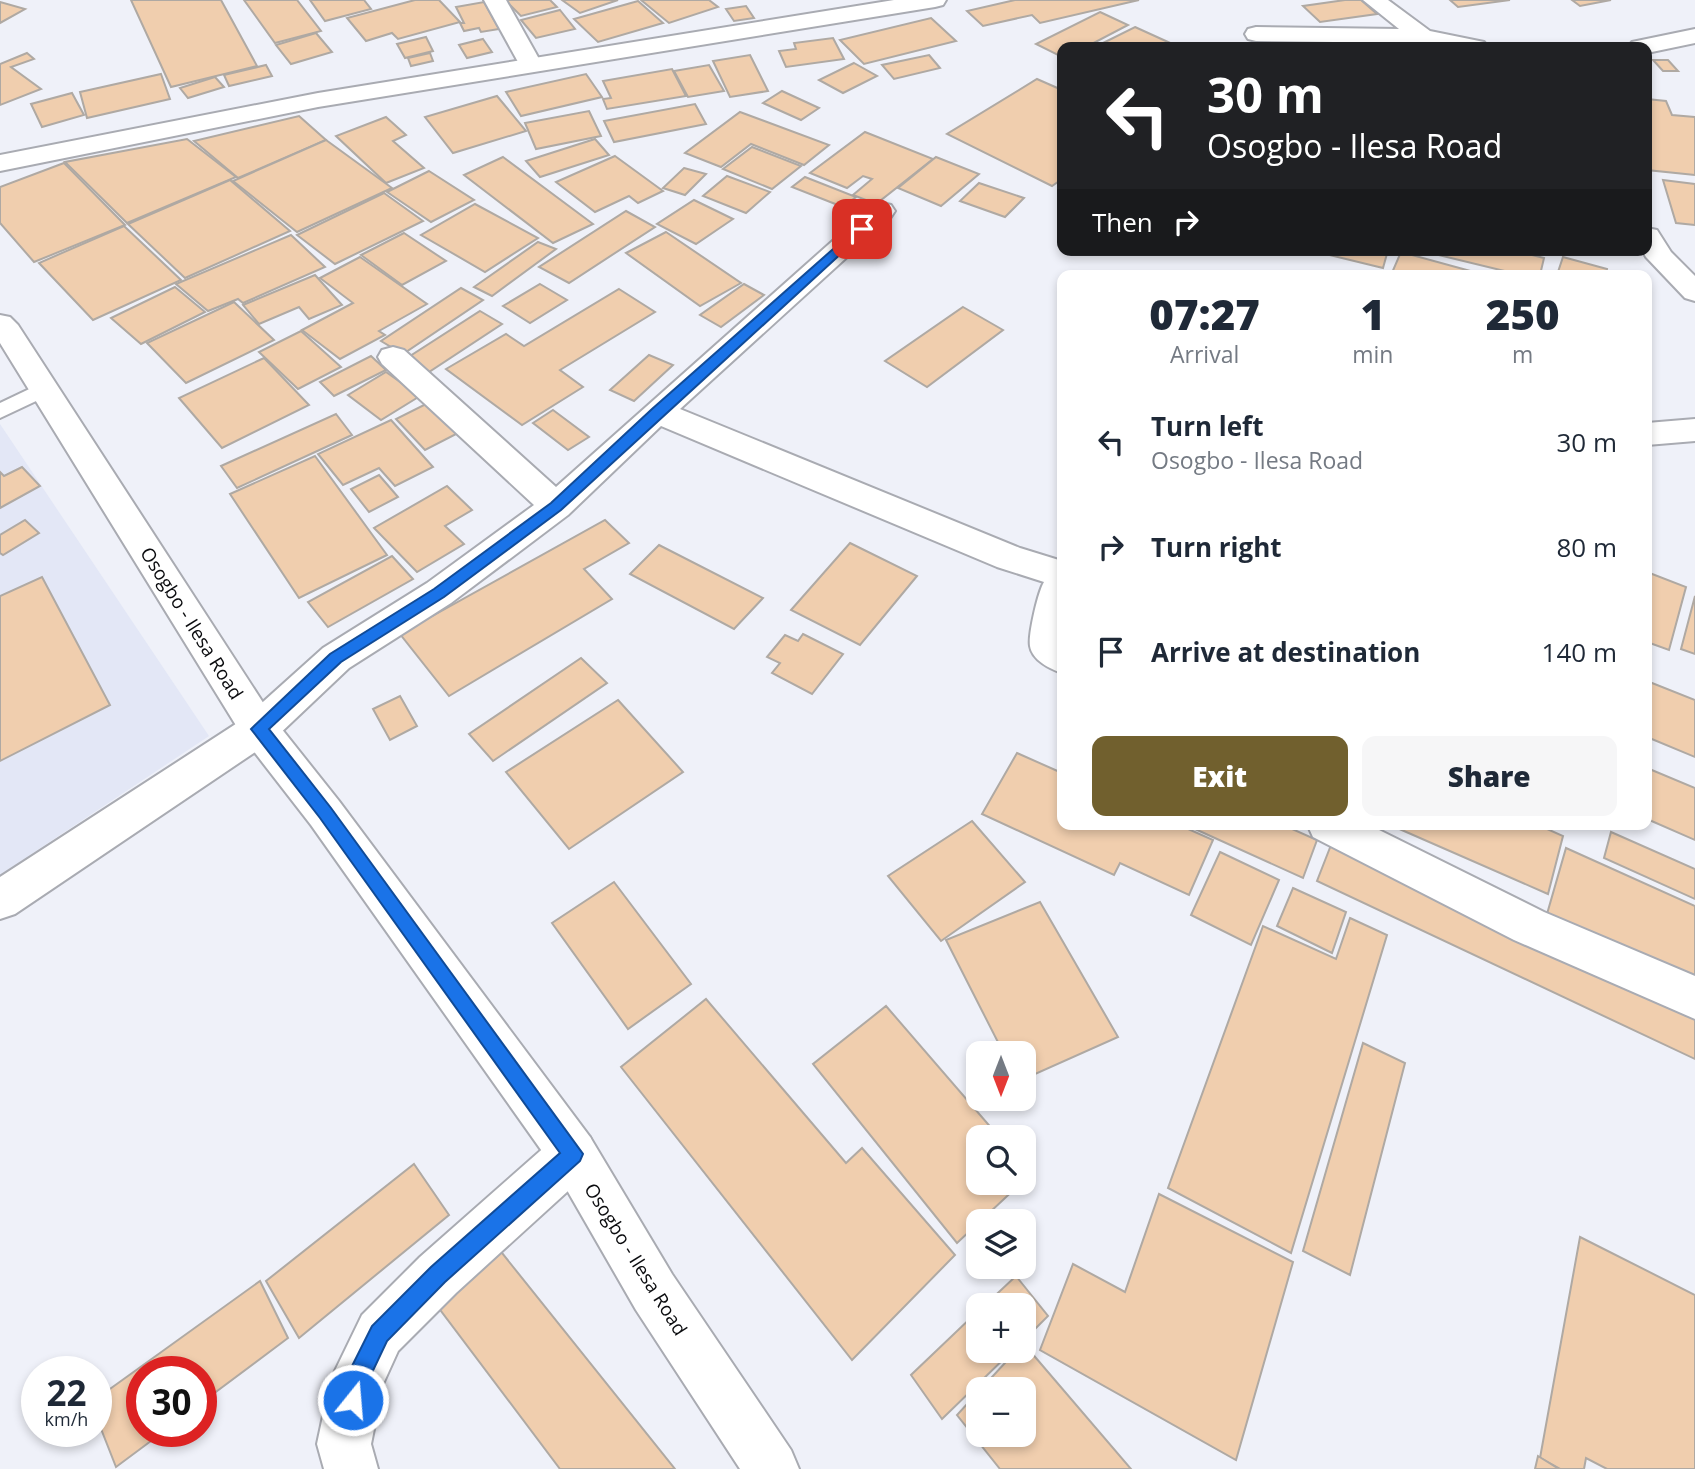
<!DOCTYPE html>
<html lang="en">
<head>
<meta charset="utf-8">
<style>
	:root { --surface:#fff; --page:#f6f6f7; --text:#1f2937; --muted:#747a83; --accent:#71602e }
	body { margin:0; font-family:"Open Sans",sans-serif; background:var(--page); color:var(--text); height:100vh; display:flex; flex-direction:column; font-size:26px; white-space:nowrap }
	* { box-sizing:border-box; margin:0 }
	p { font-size:23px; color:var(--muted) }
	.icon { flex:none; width:38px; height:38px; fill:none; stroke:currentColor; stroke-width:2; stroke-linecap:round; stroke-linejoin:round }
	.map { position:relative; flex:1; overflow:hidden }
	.sheet { position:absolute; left:1057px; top:270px; width:595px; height:560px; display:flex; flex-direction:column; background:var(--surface); border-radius:14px; box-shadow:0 4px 10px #0003 }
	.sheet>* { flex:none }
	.banner { position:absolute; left:1057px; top:42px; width:595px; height:214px; border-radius:14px; box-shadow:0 4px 10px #0003; background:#202124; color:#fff; overflow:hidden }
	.needle { width:46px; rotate:180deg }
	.fabs { position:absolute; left:966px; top:1041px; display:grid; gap:14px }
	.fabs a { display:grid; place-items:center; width:70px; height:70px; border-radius:14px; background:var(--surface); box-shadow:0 4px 10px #0003; font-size:35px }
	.speed { position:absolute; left:21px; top:1356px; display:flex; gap:14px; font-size:35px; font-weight:700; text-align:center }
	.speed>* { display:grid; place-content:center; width:91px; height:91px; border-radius:50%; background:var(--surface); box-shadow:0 4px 10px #0003; line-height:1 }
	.speed small { font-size:18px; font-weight:400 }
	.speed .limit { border:10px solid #d22; background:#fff; color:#111 }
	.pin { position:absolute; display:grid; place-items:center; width:60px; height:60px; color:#fff; margin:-30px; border-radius:14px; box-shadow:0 4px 10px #0006 }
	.me { position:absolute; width:77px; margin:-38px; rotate:17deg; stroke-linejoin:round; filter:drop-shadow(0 0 5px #0008) }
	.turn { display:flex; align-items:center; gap:24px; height:147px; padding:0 35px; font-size:32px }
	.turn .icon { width:91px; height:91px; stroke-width:2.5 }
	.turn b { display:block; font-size:49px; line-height:60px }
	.then { display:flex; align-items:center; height:66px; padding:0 35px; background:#0003; gap:14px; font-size:26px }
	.eta { display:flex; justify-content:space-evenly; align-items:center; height:119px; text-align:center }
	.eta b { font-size:42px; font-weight:800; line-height:49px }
	.primary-button { display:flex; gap:14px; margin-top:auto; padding:14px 35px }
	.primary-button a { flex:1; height:80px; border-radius:14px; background:var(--accent); color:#fff; font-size:28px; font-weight:800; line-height:80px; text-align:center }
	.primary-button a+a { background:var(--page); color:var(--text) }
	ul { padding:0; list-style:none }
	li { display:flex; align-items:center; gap:21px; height:105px; padding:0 35px }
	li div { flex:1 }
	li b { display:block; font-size:26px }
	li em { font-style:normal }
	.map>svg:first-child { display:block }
	.built { fill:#e3e7f6 }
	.building { fill:#f0ceae; stroke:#afa9a3; stroke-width:2 }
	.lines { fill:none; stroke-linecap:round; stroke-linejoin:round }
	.lane-casing { stroke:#a9abb2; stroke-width:4 }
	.street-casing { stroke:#a9abb2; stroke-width:4 }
	.secondary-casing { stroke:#a9abb2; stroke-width:4 }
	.primary-casing { stroke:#a9abb2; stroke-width:4 }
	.lane { fill:#fff; fill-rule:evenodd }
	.street { fill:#fff; fill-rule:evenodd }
	.secondary { fill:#fff; fill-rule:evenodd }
	.primary { fill:#fff; fill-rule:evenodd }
	.route { fill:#1a73e8; stroke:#114b97; stroke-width:2 }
	.labels { text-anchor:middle; stroke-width:5; stroke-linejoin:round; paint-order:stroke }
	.street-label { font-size:19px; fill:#0a0b0e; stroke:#fff }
</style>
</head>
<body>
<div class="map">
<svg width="1695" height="1469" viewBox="0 0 1695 1469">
	<rect width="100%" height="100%" fill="#eff1f9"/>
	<path class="built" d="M0,424l209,312 -209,139z"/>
	<g class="building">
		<path d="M131,0h90l36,66 -86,21z"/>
		<path d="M244,0h53l24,31 -46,12z"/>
		<path d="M310,0h54l7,9 -46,12z"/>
		<path d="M415,0h24l21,22 -62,17 -6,-6 -26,8 -19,-23z"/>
		<path d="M505,0h45l7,7 -36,9z"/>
		<path d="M562,0h56l-38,13z"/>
		<path d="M641,0h68l9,7 -49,16z"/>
		<path d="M1015,0h124l-99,23 -8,-8 -49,11 -16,-15z"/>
		<path d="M1345,0h16l16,14 -57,8 -17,-16z"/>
		<path d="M1450,0h60l-52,7z"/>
		<path d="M1572,0h39l-31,6z"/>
		<path d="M638,1l25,22 -65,19 -24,-23z"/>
		<path d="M0,2l25,7 -25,14z"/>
		<path d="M484,2l15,27 -18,3 -2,-4 -15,3 -4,-8h4l-8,-16z"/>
		<path d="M746,6l8,12 -20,3 -8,-12z"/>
		<path d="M560,10l15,19 -39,9 -15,-18z"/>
		<path d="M1100,12l28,13 -42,22h-24v10l-26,-13z"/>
		<path d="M931,18l25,23 -92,23 -24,-24z"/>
		<path d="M1135,27l44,20h-84z"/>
		<path d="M316,33l16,19 -41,12 -15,-19z"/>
		<path d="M426,37l7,14 -28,7 -8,-14z"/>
		<path d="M833,38l11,21 -58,8 -7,-16 17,-2 -2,-6z"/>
		<path d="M483,39l9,13 -25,6 -8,-13z"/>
		<path d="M1336,40l95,4 1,3h-94z"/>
		<path d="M27,53l7,6 -23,8 30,22 -41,16v-41z"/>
		<path d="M430,53l3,8 -22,5 -3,-8z"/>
		<path d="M750,55l18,36 -38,6 -17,-36z"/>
		<path d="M929,55l11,13 -46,11 -12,-14z"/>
		<path d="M1653,60h15l10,11h-15z"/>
		<path d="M854,63l23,13 -34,17 -24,-13z"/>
		<path d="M266,65l6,11 -43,10 -5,-11z"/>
		<path d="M709,65l15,26 -36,6 -14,-26z"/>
		<path d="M672,69l14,27 -79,13 -4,-10 8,-1 -8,-17z"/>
		<path d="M161,74l9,25 -83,19 -7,-26z"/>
		<path d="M586,74l16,23 -81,19 -15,-24z"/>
		<path d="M215,77l9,10 -36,11 -8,-10z"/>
		<path d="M1037,79l25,11v89l-10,7 -105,-52z"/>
		<path d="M782,91l37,17 -18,12 -38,-17z"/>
		<path d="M72,93l12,22 -42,12 -11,-23z"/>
		<path d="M497,96l29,35 -73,22 -28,-36z"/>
		<path d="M1647,99l19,2 6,14 23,2v58l-48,-5z"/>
		<path d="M695,104l11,20 -92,18 -10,-21z"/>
		<path d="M589,111l12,25 -65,13 -11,-26z"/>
		<path d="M740,112l89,33 -25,20 -53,-21 -30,23 -36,-14z"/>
		<path d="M299,116l27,24 -88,38 -44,-37z"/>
		<path d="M386,117l20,18 -13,6 31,27 -38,15 -50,-47z"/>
		<path d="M865,132l68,27 -57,45 -23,-9 19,-16 -9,-3 -16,12 -37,-15z"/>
		<path d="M187,139l49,38 -109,46 -62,-61z"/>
		<path d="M595,139l14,16 -69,22 -14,-16z"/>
		<path d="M326,140l66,48 -95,44 -64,-51z"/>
		<path d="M752,147l49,19 -29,23 -49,-20z"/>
		<path d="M615,156l48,35 -25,12 -9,-7 -34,16 -39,-30z"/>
		<path d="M503,157l90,67 -40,19 -89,-68z"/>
		<path d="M936,157l43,17 -38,32 -43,-18z"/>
		<path d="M64,163l61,62 -91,37 -34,-39v-36z"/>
		<path d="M684,168l22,6 -21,21 -22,-7z"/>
		<path d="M429,171l45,29 -43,22 -44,-30z"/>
		<path d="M727,176l43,16 -24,21 -43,-17z"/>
		<path d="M805,177l51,20 -13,10 -51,-20z"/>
		<path d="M230,180l60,51 -105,47 -57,-54z"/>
		<path d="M1663,180l32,4v41l-19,-2z"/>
		<path d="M979,183l45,15 -19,19 -45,-16z"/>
		<path d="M384,193l39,28 -88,43 -38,-29z"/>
		<path d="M694,200l39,19 -37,25 -39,-20z"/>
		<path d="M475,204l63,34 -53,34 -64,-37z"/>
		<path d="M626,211l29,16 -86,56 -30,-16z"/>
		<path d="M124,226l57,54 -88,40 -54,-57z"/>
		<path d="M666,232l75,51 -41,23 -74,-53z"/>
		<path d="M404,233l42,28 -44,24 -41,-30z"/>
		<path d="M291,235l34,32 -82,36 -5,-4 -30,12 -32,-27z"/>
		<path d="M538,242l18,7 -64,47 -18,-9z"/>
		<path d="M1309,250h79l-5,18z"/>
		<path d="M1418,250h94l32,8 -4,17h-19z"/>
		<path d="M1401,252l84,23h-94z"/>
		<path d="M360,257l67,47 -48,27 6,4 -45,24 -38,-29 51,-27 -33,-25z"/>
		<path d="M1563,257l44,12 -1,6h-49z"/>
		<path d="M315,275l27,30 -33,14 -10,-12 -40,17 -16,-19z"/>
		<path d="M540,284l27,16 -37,23 -27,-17z"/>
		<path d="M744,284l20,11 -43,32 -21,-12z"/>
		<path d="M175,287l30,25 -64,32 -30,-26z"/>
		<path d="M461,288l22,12 -80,54 -22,-13z"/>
		<path d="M619,289l36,23 -95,58 23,17 -61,38 -76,-56 60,-35 18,12z"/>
		<path d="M234,302l40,38 -88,43 -39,-40z"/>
		<path d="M963,307l40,23 -76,57 -42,-26z"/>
		<path d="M480,311l22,13 -73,48 -22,-14z"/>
		<path d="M301,331l40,36 -43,22 -39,-37z"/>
		<path d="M649,355l24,10 -39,36 -24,-11z"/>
		<path d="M371,356l15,14 -52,26 -14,-14z"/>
		<path d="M264,358l45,47 -87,43 -43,-50z"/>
		<path d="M386,372l34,24 -39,24 -33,-25z"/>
		<path d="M434,400l30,30 -39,20 -29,-31z"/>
		<path d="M553,410l36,27 -21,13 -35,-27z"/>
		<path d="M336,414l16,21 -115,53 -16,-22z"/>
		<path d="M391,420l42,47 -38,19 -16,-18 -36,17 -25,-31z"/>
		<path d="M315,456l72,99 -88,43 -69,-104z"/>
		<path d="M22,467l18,19 -40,22v-36l4,4z"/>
		<path d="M379,475l19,22 -29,15 -18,-23z"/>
		<path d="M447,486l25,24 -27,16 19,18 -47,28 -43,-44z"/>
		<path d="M25,520l14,13 -36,22 -3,-2v-18z"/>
		<path d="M605,520l24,23 -45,26 28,30 -163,97 -49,-62z"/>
		<path d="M850,543l67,33 -57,69 -69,-35z"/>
		<path d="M659,545l104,53 -29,31 -104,-55z"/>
		<path d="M392,556l21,23 -85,48 -20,-25z"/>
		<path d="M1647,572l39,15 -17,63 -22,-8z"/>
		<path d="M42,577l68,128 -110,56v-165z"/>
		<path d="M1695,596v58l-14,-5z"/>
		<path d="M803,634l40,20 -31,40 -40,-21 8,-10 -13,-6 18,-22 13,6z"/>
		<path d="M581,658l26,25 -114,78 -24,-27z"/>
		<path d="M1647,681l48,19v57l-48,-20z"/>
		<path d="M400,696l17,30 -27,14 -17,-31z"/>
		<path d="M618,700l65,72 -114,77 -63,-77z"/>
		<path d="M1017,753l45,20v51h115l36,16 -24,55 -69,-32 -6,12 -132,-61z"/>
		<path d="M1647,768l48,20v52l-48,-21z"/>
		<path d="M972,821l53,61 -84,59 -53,-65z"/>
		<path d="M1184,824h97l36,16 -14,38z"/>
		<path d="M1388,824h148l27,12 -15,58z"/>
		<path d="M1611,832l84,37v30l-91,-41z"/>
		<path d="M1331,845l364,168v46l-378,-178z"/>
		<path d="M1566,848l129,58v77l-148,-69z"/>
		<path d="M1220,852l59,28 -28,65 -60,-30z"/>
		<path d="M614,882l77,102 -63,45 -76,-106z"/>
		<path d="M1293,888l53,24 -14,41 -55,-27z"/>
		<path d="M1040,902l78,135 -94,42v-25h-20l-58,-114z"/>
		<path d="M1350,918l37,17 -96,318 -123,-65 95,-262 73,33z"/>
		<path d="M706,999l140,164 16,-15 93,107 -103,105 -231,-293z"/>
		<path d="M886,1006l114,132h-22v45h43l-64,60 -144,-179z"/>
		<path d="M1363,1043l42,20 -55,212 -47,-24z"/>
		<path d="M414,1164l35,51 -150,123 -33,-57z"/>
		<path d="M1159,1194l134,68 -57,198 -196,-110 33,-86 52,28z"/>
		<path d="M1580,1237l115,58v174h-88l-21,-11 -2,11h-24l-20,-11z"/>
		<path d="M490,1238l185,231h-115l-131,-174z"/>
		<path d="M1016,1276l32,40 -24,24v-34h-40z"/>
		<path d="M260,1281l28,57 -87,65v-31h-59v60h21l-47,35 -20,-51v-17z"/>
		<path d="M978,1311v40h34l-70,68 -31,-44z"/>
		<path d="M1024,1344l107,125h-131l-43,-54 21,-23v43h46v-45h-44l36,-39h8z"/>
		<path d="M1538,1456l21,13h-24z"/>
	</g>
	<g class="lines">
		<defs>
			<path id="lane" d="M44,382l7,2 3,5 -3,5 -51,24v-15z"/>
			<g id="street">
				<path d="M484,0h22l37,66 -4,5h-16z"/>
				<path d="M1363,0h25l42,31 54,11 4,5h-44l-21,-4 -167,-2 -8,-2 -3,-5 3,-5 8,-2 143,2z"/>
				<path d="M1695,29v14l-48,10v-6h-19l4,-5z"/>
				<path d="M882,203l9,2 4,6 -4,6 -211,192 340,139 42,13v112c-12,-4 -30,-13 -32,-27 -2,-11 8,-54 14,-64l-47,-15 -336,-141 -93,89 -117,88 -102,65 -76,72 -258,174 -15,5v-42l245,-159 78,-70 104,-65 107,-78 -152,-141 -4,-7 4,-7 11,-3 11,3 152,137 317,-282z"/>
				<path d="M1647,228l10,2 14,22 24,24v25l-10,-3 -39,-41 -4,-7h5z"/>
				<path d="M1695,419v22l-48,4v-22z"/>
				<path d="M1307,824h60l177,88 151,64v43l-181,-79 -201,-103z"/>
				<path d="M573,1130l17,7 7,17 -7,17 -134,122 -58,58 -15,33 -12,60 7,25h-54l-7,-25 14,-65 31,-64 58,-58 136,-120z"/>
			</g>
			<path id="secondary" d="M894,0h52l-3,5 -8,2 -617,100 -318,64v-16l318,-62z"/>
			<path id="primary" d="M0,315l10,2 8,8 255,393 66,83 251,336 82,137 119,176 8,19h-59l-104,-159 -80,-139 -245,-346 -66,-85 -245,-397z"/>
		</defs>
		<use href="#lane" class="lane-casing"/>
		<use href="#street" class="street-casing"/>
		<use href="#secondary" class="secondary-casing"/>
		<use href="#primary" class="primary-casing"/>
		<use href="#lane" class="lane"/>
		<use href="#street" class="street"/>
		<use href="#secondary" class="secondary"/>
		<use href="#primary" class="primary"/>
	</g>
	<path class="route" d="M858,227l10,2 -307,281 -117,87 -103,65 -72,67 62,79 252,346 -3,7 -135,121 -58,59 -19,40 -7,27 -8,3 -8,-3 -3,-8 4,-22 26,-52 59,-59 129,-114 -240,-335 -69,-89 79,-75 104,-65 117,-86 101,-94z"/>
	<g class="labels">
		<g class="street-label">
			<text transform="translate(192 623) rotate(58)" y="7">Osogbo - Ilesa Road</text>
			<text transform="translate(636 1259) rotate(58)" y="7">Osogbo - Ilesa Road</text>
		</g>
	</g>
</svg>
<div class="fabs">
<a><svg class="needle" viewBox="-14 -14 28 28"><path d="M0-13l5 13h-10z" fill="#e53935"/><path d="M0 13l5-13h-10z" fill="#747a83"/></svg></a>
<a><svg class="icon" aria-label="search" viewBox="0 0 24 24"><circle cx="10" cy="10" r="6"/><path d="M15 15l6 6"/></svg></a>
<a><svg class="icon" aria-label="layers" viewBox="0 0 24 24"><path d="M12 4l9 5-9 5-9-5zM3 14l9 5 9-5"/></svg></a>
<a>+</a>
<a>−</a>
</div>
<div class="speed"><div>22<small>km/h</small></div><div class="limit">30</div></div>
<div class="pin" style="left:862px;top:229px;background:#d93025"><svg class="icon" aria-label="arrive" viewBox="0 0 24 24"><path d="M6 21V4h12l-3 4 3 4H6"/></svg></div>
<svg class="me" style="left:353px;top:1400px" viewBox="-20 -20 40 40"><circle r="17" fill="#1a73e8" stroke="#fff" stroke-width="3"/><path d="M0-11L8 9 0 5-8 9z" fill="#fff"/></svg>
<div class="banner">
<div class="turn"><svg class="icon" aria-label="left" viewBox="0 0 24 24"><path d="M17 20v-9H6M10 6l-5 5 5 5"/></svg><div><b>30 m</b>Osogbo - Ilesa Road</div></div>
<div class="then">Then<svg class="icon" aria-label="right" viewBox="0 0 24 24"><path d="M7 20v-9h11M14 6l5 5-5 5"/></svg></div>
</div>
<section class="sheet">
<div class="eta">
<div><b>07:27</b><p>Arrival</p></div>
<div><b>1</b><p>min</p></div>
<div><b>250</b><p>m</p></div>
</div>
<ul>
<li><svg class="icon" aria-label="left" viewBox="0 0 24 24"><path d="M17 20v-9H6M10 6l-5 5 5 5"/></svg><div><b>Turn left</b><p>Osogbo - Ilesa Road</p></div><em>30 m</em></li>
<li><svg class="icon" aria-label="right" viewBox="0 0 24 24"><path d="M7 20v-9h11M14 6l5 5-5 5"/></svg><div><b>Turn right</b></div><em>80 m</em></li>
<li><svg class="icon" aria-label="arrive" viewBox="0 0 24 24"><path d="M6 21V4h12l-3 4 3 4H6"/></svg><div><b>Arrive at destination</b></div><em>140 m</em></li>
</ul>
<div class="primary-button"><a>Exit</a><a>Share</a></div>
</section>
</div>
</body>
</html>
